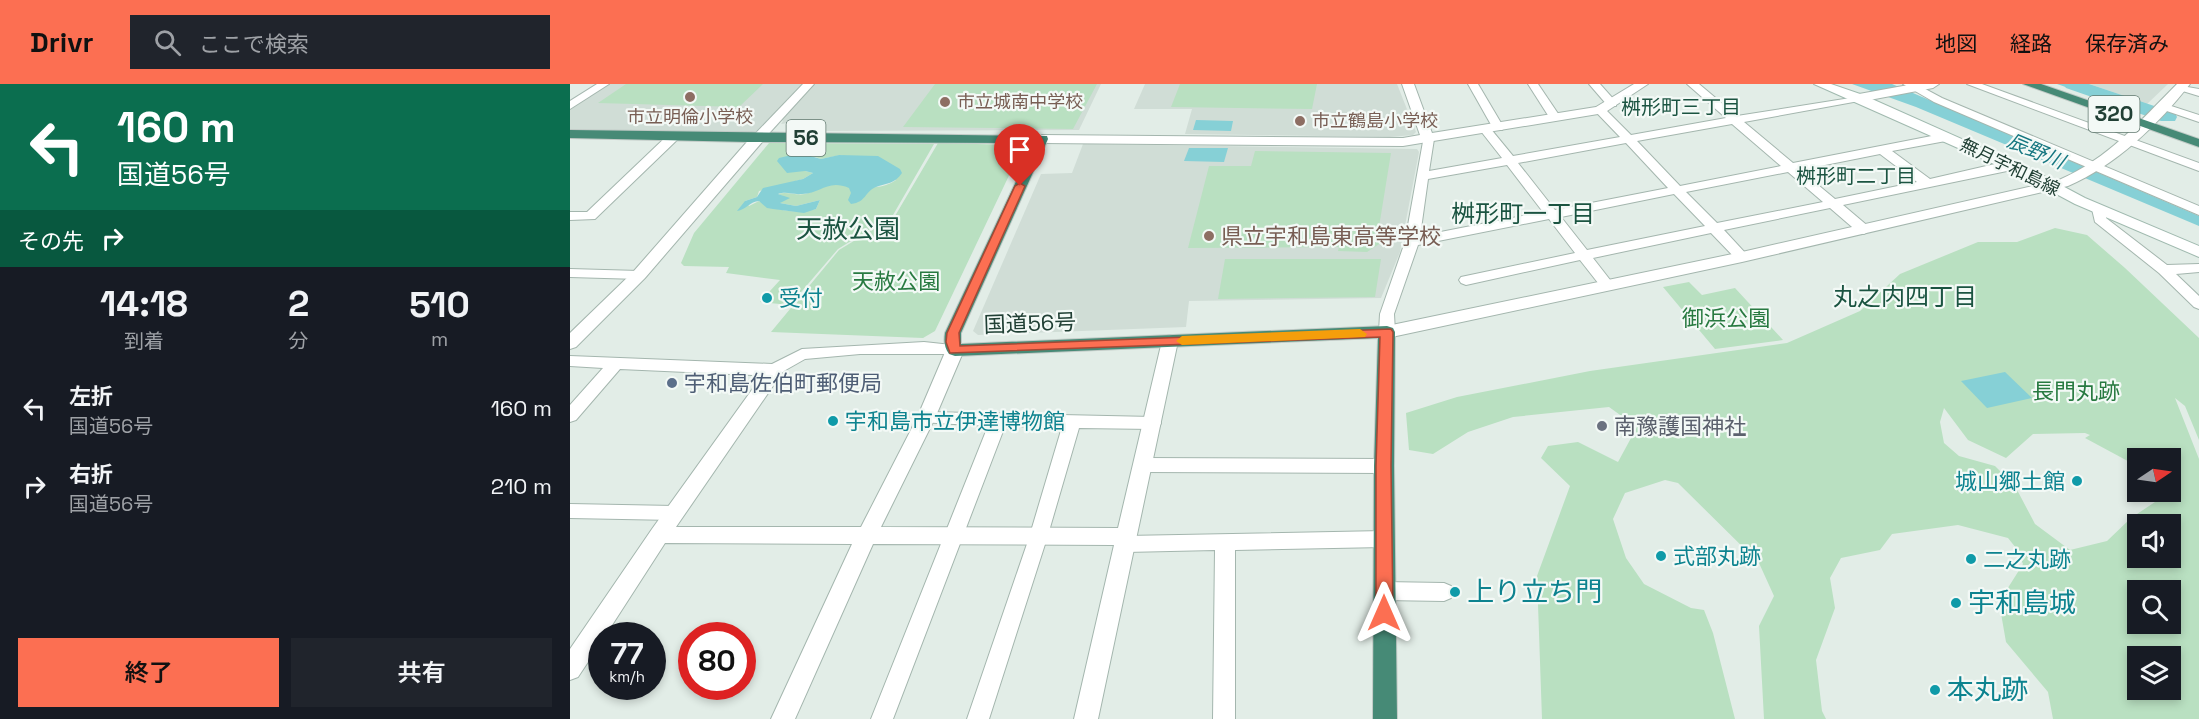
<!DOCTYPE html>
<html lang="ja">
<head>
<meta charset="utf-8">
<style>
	:root { --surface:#171b24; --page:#20242c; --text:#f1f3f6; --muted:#9ea1a6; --accent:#fc6f52 }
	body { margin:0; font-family:"Space Grotesk","Noto Sans JP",sans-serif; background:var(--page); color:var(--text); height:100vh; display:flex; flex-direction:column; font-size:22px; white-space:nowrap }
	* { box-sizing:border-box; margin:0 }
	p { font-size:20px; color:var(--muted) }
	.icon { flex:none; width:33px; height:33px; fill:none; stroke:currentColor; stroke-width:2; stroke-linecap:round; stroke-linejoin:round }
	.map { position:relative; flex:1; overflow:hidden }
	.drawer { display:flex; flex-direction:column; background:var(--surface); width:570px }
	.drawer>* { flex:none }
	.top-card { background:#0b6e4f; color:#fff; overflow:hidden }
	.needle { width:39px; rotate:77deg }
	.controls { position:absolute; left:1557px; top:364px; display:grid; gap:12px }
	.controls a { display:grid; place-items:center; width:54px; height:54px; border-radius:0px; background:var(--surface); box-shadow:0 3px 9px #0003; font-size:30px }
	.speed { position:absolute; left:18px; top:538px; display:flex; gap:12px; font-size:30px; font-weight:700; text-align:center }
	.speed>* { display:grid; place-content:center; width:78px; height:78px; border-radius:50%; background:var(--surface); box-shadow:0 3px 9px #0003; line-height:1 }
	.speed small { font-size:15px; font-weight:400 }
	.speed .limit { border:9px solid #d22; background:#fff; color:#111 }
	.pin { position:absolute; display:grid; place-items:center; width:51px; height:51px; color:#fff; margin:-62px -26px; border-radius:50% 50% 50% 0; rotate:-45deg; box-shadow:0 0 6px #0007 }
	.pin .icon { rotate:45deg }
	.me { position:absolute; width:66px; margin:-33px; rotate:0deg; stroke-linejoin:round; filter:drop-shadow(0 0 4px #0008) }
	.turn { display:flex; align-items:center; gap:21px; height:126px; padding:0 18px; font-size:27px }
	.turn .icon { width:78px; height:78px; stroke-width:2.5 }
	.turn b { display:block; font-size:42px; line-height:51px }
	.then { display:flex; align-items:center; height:57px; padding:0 18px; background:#0003; gap:12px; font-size:22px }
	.eta { display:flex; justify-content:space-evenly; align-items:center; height:102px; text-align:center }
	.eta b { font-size:36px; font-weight:600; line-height:42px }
	.cta { display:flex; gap:12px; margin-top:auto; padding:12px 18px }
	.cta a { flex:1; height:69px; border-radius:0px; background:var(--accent); color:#111; font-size:24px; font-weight:600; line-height:69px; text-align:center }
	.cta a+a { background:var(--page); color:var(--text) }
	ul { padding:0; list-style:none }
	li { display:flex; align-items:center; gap:18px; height:78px; padding:0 18px }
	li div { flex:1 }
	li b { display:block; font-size:22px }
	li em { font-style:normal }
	header { display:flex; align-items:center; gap:36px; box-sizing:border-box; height:84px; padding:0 30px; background:var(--accent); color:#111 }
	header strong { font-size:28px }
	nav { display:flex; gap:33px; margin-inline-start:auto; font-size:21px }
	.search { width:420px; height:54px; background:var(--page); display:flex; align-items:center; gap:15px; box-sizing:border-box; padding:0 21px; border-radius:0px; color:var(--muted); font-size:22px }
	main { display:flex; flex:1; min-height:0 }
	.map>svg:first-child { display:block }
	.built { fill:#d0ddd6 }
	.green { fill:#b9e0c1; fill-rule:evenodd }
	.water { fill:#86d0d6 }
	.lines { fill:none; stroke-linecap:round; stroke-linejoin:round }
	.river { fill:#86d0d6; fill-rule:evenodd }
	.minor-casing { stroke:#a4b6ae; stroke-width:2 }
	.tertiary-casing { stroke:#a4b6ae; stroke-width:2 }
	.secondary-casing { stroke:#a0baaf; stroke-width:2 }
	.trunk-casing { stroke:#c1cac6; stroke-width:2 }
	.minor { fill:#fff; fill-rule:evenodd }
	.tertiary { fill:#fff; fill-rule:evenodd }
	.secondary { fill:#fff; fill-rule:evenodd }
	.trunk { fill:#468a76; fill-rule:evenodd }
	.route { fill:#fc6f52; stroke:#a44835; stroke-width:1.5 }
	.slow { fill:#f59e0b }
	.education-dot { fill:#8d6e63; stroke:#f3f9f6; stroke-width:2 }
	.culture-dot { fill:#0f9aa8; stroke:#f3f9f6; stroke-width:2 }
	.service-dot { fill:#5c6f8a; stroke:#f3f9f6; stroke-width:2 }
	.worship-dot { fill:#6b7280; stroke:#f3f9f6; stroke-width:2 }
	.labels { text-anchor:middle; stroke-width:4.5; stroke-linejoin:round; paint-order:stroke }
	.far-education-label { font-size:18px; fill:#785e54; stroke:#f3f9f6; text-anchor:start }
	.far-street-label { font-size:18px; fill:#214035; stroke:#f3f9f6 }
	.far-neighbourhood-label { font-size:20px; fill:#1b5441; stroke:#f3f9f6 }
	.far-water-label { font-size:20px; font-style:italic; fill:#167781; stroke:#f3f9f6 }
	.shield { fill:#f3f9f6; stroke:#60786f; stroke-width:1.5 }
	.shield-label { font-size:21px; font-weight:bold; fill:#214035 }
	.education-label { font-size:22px; fill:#785e54; stroke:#f3f9f6; text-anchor:start }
	.park-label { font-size:22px; fill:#287a41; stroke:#f3f9f6 }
	.culture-label { font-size:22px; fill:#0d838f; stroke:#f3f9f6; text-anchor:start }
	.street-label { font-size:22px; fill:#214035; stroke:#f3f9f6 }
	.service-label { font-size:22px; fill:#4e5e75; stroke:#f3f9f6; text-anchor:start }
	.worship-label { font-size:22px; fill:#5b616d; stroke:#f3f9f6; text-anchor:start }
	.neighbourhood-label { font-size:24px; fill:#1b5441; stroke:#f3f9f6 }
	.quarter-label { font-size:26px; fill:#1b5441; stroke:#f3f9f6 }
	.near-culture-label { font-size:27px; fill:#0d838f; stroke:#f3f9f6; text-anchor:start }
</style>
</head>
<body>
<header>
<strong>Drivr</strong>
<div class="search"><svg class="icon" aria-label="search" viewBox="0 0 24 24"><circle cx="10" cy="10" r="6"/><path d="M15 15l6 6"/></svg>ここで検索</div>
<nav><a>地図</a><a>経路</a><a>保存済み</a></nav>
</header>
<main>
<section class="drawer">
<div class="top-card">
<div class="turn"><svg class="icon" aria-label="left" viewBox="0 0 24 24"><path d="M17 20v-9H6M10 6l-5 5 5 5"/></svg><div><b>160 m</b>国道56号</div></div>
<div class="then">その先<svg class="icon" aria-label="right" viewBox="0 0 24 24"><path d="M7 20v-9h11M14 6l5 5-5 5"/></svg></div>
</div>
<div class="eta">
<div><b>14:18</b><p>到着</p></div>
<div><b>2</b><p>分</p></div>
<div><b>510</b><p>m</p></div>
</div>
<ul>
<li><svg class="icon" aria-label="left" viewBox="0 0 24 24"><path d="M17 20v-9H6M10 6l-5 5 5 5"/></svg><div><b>左折</b><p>国道56号</p></div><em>160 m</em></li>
<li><svg class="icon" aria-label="right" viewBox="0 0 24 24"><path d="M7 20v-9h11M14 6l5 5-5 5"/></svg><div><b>右折</b><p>国道56号</p></div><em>210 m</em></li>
</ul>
<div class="cta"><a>終了</a><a>共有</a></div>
</section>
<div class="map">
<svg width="1629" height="635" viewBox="0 0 1629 635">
	<rect width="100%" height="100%" fill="#e2ede7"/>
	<g class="built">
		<path d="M39,0h195l-44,46 -12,3 -178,-4v-19z"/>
		<path d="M245,0h286l-22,46 -282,1 7,-10 -23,3 2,-3 -1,-1z"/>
		<path d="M575,0h252l19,48 -3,3 -23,2 -205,-3 7,-25h-58z"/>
		<path d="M1519,0h79l-21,20z"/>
		<path d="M513,60l334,5 2,3 -19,100 -19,46 -192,3 -3,26 -208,8 -5,-4 68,-157 31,-1z"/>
	</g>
	<g class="green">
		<path d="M56,0h137l-24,23 -141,-4z"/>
		<path d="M365,0h162l-24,45 -170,-2z"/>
		<path d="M610,0h137l-5,25 -141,-2z"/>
		<path d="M199,59l165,1 -41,71 -55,34 -48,56 -30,-3 20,-22 -54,-7 3,-6 -45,-1 -3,-3 13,-30zM234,69l17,6 20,-4 55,25c-20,14 -42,3 -64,5 -10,0 -18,7 -27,9 -9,2 -18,-3 -27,0l5,2 -3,7 16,3 24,-6 -4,9c-16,5 -43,2 -57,-8l-10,5 -4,-5 12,-4 2,-6 44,-12 10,-6 -8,-2z"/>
		<path d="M368,59l77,2 3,2 -7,14 3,4 -79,166 -12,7 -152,-6 68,-82 56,-34z"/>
		<path d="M685,67l136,2 -12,74 5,1v13l-17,11 -29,-1 1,-4 -151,1 21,-82h42z"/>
		<path d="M1485,144l32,7 38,33 74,70v102l-14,-34 -10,-8 24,61v260h-146l-5,-27 -42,-50 -7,-40 24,-38 -7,-16 -8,-10 -50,-13 -66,9 -12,16 -39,8 -11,20 5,30 -19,52 6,51 4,8h-62l-5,-93 15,-30 -15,-33 -81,-80 -13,-3 -40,13 -12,26 13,39 18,26 47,24 13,2 9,23 22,86h-193l-5,-143 33,-90 -29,-28 7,-12 30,-4 40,20 19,-35 -28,-20 -96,10 -45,15 -35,22 -24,-4 -3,-37 51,-16 133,-26 197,-28 73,-32 40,-37 78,-32h39zM1374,324l24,32 38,18 27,-24 52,-1 5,2 -5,3 52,28 1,-7h32v33l-39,26 -24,23 -37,9 -35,-26 -20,-38 -20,-20 -36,-10 -15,-13 -4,-21zM1568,441h32v33h-32zM1568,507h32v33h-32zM1568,573h32v33h-32z"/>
		<path d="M655,175h156l-6,38 -157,2z"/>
		<path d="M1119,198l13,13 33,-7 48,52 -68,9 -52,-62z"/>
	</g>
	<g class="water">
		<path d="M1282,0h40l307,132v10l-283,-119z"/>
		<path d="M1487,0h30l60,20 -9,8z"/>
		<path d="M626,36l37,1 -2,10 -38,-1z"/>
		<path d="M619,64h39l-4,14 -40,-1z"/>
		<path d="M230,69l21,6 18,-4 39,1 22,13 2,4c-7,11 -16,10 -26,14 -12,5 -9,15 -25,17l-3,-4 3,-7 -2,-5c-22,-9 -28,6 -47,6 -10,1 -15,-3 -24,0l12,4 -10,5 16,3 24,-6 -4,9 -12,4 -31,-4 -6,-1 -8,-7c-9,0 -13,9 -22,10l8,-10 12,-4 6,-9 40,-9 10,-6 -8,-2 -18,2 -10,-12 2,-3z"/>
		<path d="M1435,288l27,26 -45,10 -26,-27z"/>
	</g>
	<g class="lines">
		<path class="river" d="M1493,0h26l86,29 2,4 -2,4h-14l-95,-33z"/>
		<defs>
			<g id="minor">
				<path d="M27,0h12l-39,25v-8z"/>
				<path d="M233,0h11l-52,57h-8v-6z"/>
				<path d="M898,0h10l26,44 -2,2h-8z"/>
				<path d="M958,0h10l23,34 -2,2h-8z"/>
				<path d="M1019,0h11l16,18v4h-8z"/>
				<path d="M1117,0h12l38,32 126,-20v4l-4,1 -115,21 49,41 154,-30 6,4 -2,3 -59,11 38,28 78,-18 6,4 -3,5 -4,1 -164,34 26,22 2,3 -7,4 -5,-1 -29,-25 -106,22 25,27 -7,4 -5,-1 -26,-27 -118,25 21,27 -7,5 -5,-2 -22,-28 -114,25 -5,-2 -2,-3 2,-3 114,-24 -26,-34 -131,26 -24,69 1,18 -8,5 -5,-1 -3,-4 1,-18 25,-72 19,-106 4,-1 6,4 -5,32 73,-13 -22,-28 6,-4 4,2 23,28 107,-19 -26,-27 6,-3 4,1 27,27 95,-17zM1162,40l49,42 -101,20 -43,-45zM1056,59l42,45 -113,22 -37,-47zM1310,70l37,28 -82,17 -35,-29zM937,81l36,47 -123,24 8,-57zM1218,88l35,30 -106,21 -31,-31zM1104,110l31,32 -118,24 -26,-33z"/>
				<path d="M1333,0h13l26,14 257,108v9l-265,-113z"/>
				<path d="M1397,0h15l217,79v8z"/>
				<path d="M1606,1l23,4v7l-23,-7z"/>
				<path d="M1592,19l37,12v7l-41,-14 -2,-2z"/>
				<path d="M104,48l4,1v6l-83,80 -25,1v-8h17l83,-79z"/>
				<path d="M1529,121l7,4v9l61,47 32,-1v8l-23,2 23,22v13l-5,-2 -35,-34 -64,-51 -3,-13z"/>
				<path d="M0,185l69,2 7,4 -7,4 -69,-2z"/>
				<path d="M354,258l37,4 2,4 -2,4h-101l-55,5 -30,17 -155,-7 -44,51 -6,2v-17l33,-37 -33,-2v-10l202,8 30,-15z"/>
				<path d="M356,328l227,5 6,2 2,4 -2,4 -6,2 -74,-1 -32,110 -58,181h-22l62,-181 33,-111 -57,-1 -112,293h-22l117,-293 -68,-4 -2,-4 2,-4z"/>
				<path d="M573,374l241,1 6,2 3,5 -3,5 -6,2 -241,-1 -6,-2 -3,-5 3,-5z"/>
				<path d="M0,420l104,2 7,2 2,5 -2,5 -7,2 -104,-2z"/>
				<path d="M814,447l7,2 2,6 -2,6 -7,2 -149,3v169h-22l2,-169 -89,2 -7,-2 -2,-6 2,-6 7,-2z"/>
				<path d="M814,498l60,1 7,3 3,6 -3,6 -7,3 -60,-1 -7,-3 -3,-6 3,-6z"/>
			</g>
			<g id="tertiary">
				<path d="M832,0h12l18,49 164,-26 38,-23h14l-44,29 -201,33 -361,-3 -6,-4 6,-4 361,3 17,-3z"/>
				<path d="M1344,0h25l-6,4 -74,14 -6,-4 6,-4z"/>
				<path d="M1607,0h13c-31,40 -75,82 -122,102l-326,76 -355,76 -6,-2 -2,-4 2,-4 6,-2 355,-74 317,-72c49,-21 81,-59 118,-96z"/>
				<path d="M188,50l5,1 1,3 -1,3 -118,137 -69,69 -6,2v-16l63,-61 120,-137z"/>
				<path d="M600,251l6,2 2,4 -80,378h-24l40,-174 -241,-1 -78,175h-24l81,-175 -187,-1 -60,93h-3v5l-24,36 -8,3v-31l82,-120 117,-163h12l3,4 -108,157h185l56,-109 29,-68 3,-4h12l3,4 -29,68 -54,109 237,1 44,-187 2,-4z"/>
			</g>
			<path id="secondary" d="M1244,0h17l32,11 177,79 45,24 114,48v11l-124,-53 -45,-24z"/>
			<g id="trunk">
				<path d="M1453,0h18l158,55v8z"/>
				<path d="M0,46l477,6 1,3 -87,194v11l426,-18 6,2 2,4 -1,134 3,253h-24l1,-253 4,-128 -423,18 -6,-2c-5,-7 -5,-13 -4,-21l89,-190 -286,-1 -178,-4z"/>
			</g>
		</defs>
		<use href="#minor" class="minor-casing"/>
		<use href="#tertiary" class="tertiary-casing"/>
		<use href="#secondary" class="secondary-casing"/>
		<use href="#trunk" class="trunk-casing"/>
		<use href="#minor" class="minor"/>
		<use href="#tertiary" class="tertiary"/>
		<use href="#secondary" class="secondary"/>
		<use href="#trunk" class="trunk"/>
	</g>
	<path class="route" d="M450,99l5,3 -66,147 1,13 431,-17 2,3 -2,134 2,147 -3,5 -6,2 -6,-2 -2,-5v-147l4,-129 -430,16 -4,-11 1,-9 68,-147z"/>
	<path class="slow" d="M790,245l7,5 -2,3 -183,8 -6,-4 6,-5z"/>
	<g class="education-dot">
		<circle cx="120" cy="13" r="6"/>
		<circle cx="375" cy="18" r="6"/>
		<circle cx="730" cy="37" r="6"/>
		<circle cx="639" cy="152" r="6"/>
	</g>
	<g class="culture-dot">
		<circle cx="197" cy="214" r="6"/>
		<circle cx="263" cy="337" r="6"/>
		<circle cx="1507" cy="397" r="6"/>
		<circle cx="1091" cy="472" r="6"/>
		<circle cx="1401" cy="475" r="6"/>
		<circle cx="885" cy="508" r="6"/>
		<circle cx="1386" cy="519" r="6"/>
		<circle cx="1365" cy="606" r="6"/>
	</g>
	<circle class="service-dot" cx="102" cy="299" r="6"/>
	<circle class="worship-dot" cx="1032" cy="342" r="6"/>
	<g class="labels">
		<g class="far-education-label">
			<text x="387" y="24">市立城南中学校</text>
			<text x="120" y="39" text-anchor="middle">市立明倫小学校</text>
			<text x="742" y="43">市立鶴島小学校</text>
		</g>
		<g class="far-street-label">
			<text transform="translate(1440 83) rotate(26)" y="6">無月宇和島線</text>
		</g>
		<g class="far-neighbourhood-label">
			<text x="1111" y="30">桝形町三丁目</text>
			<text x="1286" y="99">桝形町二丁目</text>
		</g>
		<g class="far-water-label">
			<text transform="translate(1466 67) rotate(23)" y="7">辰野川</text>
		</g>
		<g class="shield">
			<rect x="1518.5" y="12" width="51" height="36" rx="4.5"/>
			<rect x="216.5" y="36" width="39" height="36" rx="4.5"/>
		</g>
		<g class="shield-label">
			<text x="1544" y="37">320</text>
			<text x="236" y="61">56</text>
		</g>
		<g class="education-label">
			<text x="651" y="160">県立宇和島東高等学校</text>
		</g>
		<g class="park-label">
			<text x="326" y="205">天赦公園</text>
			<text x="1156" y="242">御浜公園</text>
			<text x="1506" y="315">長門丸跡</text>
		</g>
		<g class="culture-label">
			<text x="209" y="222">受付</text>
			<text x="275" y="345">宇和島市立伊達博物館</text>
			<text x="1495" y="405" text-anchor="end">城山郷土館</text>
			<text x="1103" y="480">式部丸跡</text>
			<text x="1413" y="483">二之丸跡</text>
		</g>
		<g class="street-label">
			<text transform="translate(460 239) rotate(-2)" y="8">国道56号</text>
		</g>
		<g class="service-label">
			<text x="114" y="307">宇和島佐伯町郵便局</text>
		</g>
		<g class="worship-label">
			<text x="1044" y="350">南豫護国神社</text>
		</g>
		<g class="neighbourhood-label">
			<text x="953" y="138">桝形町一丁目</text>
			<text x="1335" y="221">丸之内四丁目</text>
		</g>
		<g class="quarter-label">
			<text x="278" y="154">天赦公園</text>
		</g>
		<g class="near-culture-label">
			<text x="897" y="517">上り立ち門</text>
			<text x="1398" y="528">宇和島城</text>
			<text x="1377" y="615">本丸跡</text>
		</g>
	</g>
</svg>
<div class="controls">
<a><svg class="needle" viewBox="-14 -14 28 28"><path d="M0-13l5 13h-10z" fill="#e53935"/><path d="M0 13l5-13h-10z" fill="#9ea1a6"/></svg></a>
<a><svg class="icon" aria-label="sound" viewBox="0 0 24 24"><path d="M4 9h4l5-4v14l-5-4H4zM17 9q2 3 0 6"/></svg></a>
<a><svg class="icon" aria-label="search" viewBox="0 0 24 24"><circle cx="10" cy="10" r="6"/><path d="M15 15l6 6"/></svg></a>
<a><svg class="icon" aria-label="layers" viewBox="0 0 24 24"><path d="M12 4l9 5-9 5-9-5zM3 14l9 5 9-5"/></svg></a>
</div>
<div class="speed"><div>77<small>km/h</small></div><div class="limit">80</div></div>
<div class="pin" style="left:450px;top:102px;background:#d93025"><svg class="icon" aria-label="arrive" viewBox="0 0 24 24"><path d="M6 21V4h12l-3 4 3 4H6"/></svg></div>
<svg class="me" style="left:814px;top:529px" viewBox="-20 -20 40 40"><path d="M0-17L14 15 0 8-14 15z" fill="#fc6f52" stroke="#fff" stroke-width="4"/></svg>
</div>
</main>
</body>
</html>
